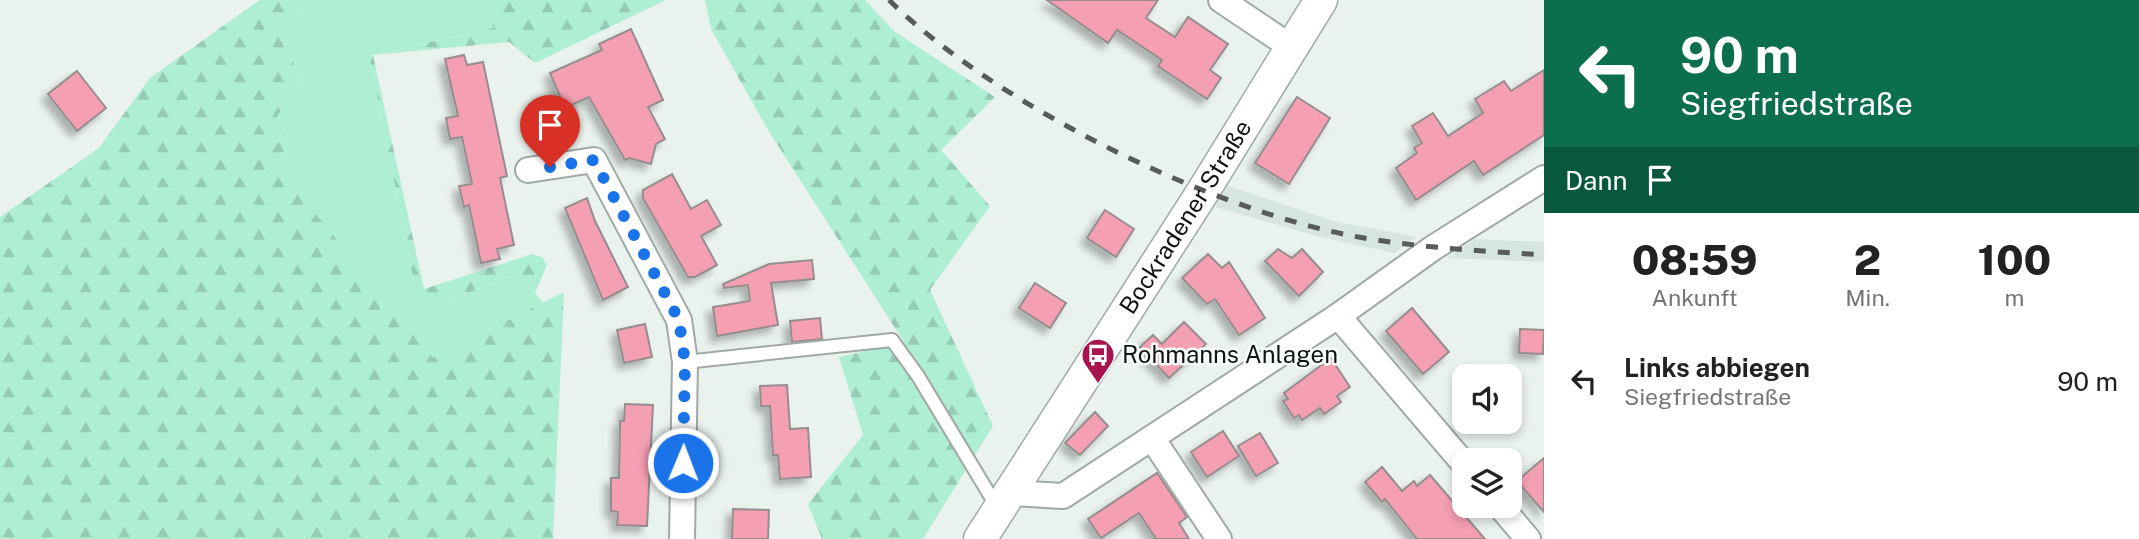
<!DOCTYPE html>
<html lang="de">
<head>
<meta charset="utf-8">
<style>
	:root { --surface:#fff; --page:#f6f6f6; --text:#222; --muted:#767676 }
	body { margin:0; font-family:"Public Sans",sans-serif; background:var(--page); color:var(--text); height:100vh; display:flex; flex-direction:column; font-size:26px; white-space:nowrap }
	* { box-sizing:border-box; margin:0 }
	p { font-size:23px; color:var(--muted) }
	.icon { flex:none; width:38px; height:38px; fill:none; stroke:currentColor; stroke-width:2; stroke-linecap:round; stroke-linejoin:round }
	.map { position:relative; flex:1; overflow:hidden }
	.panel { display:flex; flex-direction:column; background:var(--surface); width:595px }
	.panel>* { flex:none }
	.hud { background:#0b6e4f; color:#fff; overflow:hidden }
	.controls { position:absolute; left:1452px; top:364px; display:grid; gap:14px }
	.controls a { display:grid; place-items:center; width:70px; height:70px; border-radius:14px; background:var(--surface); box-shadow:0 4px 10px #0003; font-size:35px }
	.pin { position:absolute; display:grid; place-items:center; width:60px; height:60px; color:#fff; margin:-72px -30px; border-radius:50% 50% 50% 0; rotate:-45deg; box-shadow:0 0 7px #0007 }
	.pin .icon { rotate:45deg }
	.me { position:absolute; width:77px; margin:-38px; rotate:1deg; stroke-linejoin:round; filter:drop-shadow(0 0 5px #0008) }
	.turn { display:flex; align-items:center; gap:24px; height:147px; padding:0 21px; font-size:32px }
	.turn .icon { width:91px; height:91px; stroke-width:2.5 }
	.turn b { display:block; font-size:49px; line-height:60px }
	.then { display:flex; align-items:center; height:66px; padding:0 21px; background:#0003; gap:14px; font-size:26px }
	.eta { display:flex; justify-content:space-evenly; align-items:center; height:119px; text-align:center }
	.eta b { font-size:42px; font-weight:800; line-height:49px }
	ul { padding:0; list-style:none }
	li { display:flex; align-items:center; gap:21px; height:98px; padding:0 21px }
	li div { flex:1 }
	li b { display:block; font-size:26px }
	li em { font-style:normal }
	main { display:flex; flex:1; min-height:0 }
	.map>svg:first-child { display:block }
	.built { fill:#d6e6df }
	.grass { fill:#aeeed3 }
	.forest { fill:url(#forest-firs) }
	.building { fill:#f59fb3; stroke:#958d8e; stroke-width:2; filter:url(#shadow) }
	.lines { fill:none; stroke-linecap:round; stroke-linejoin:round }
	.service-casing { stroke:#a1a9a5; stroke-width:16 }
	.minor-casing { stroke:#a1a9a5; stroke-width:28 }
	.tertiary-casing { stroke:#a1a9a5; stroke-width:35 }
	.service { stroke:#fff; stroke-width:12 }
	.minor { stroke:#fff; stroke-width:24 }
	.tertiary { stroke:#fff; stroke-width:32 }
	.rail { stroke:#575c5a; stroke-width:5; stroke-dasharray:12 12; stroke-linecap:butt }
	.route { stroke:#1a73e8; stroke-width:12; stroke-dasharray:0 21.6 }
	.labels { text-anchor:middle; stroke-width:5; stroke-linejoin:round; paint-order:stroke }
	.street-label { font-size:24px; fill:#111413; stroke:#f8fffc }
	.poi-label { font-size:24px; fill:#111413; stroke:#f8fffc; text-anchor:start }
</style>
</head>
<body>
<main>
<div class="map">
<svg width="1544" height="539" viewBox="0 0 1544 539">
	<defs>
		<pattern id="forest-firs" width="22" height="20" patternUnits="userSpaceOnUse" patternTransform="scale(1.75)"><rect width="22" height="20" fill="#aeeed3"/><path d="M5 1l3.5 6h-7zM16 11l3.5 6h-7z" fill="#95cbb4"/></pattern>
		<filter id="shadow"><feDropShadow dx="-6" dy="6" stdDeviation="3.5" flood-color="#0004"/></filter>
	</defs>
	<rect width="100%" height="100%" fill="#eaf2ee"/>
	<g class="built">
		<path d="M1228,186l105,35 84,16 -23,16 -78,-17 -101,-29z"/>
		<path d="M1475,239l69,3v20l-97,-4z"/>
	</g>
	<path class="grass" d="M314,0h182l-3,28 -120,27 -3,5 45,227 27,17 68,-28 16,6 17,21 -94,76 -19,11 -150,-220 7,-35 -10,-19 26,-35 -26,-52z"/>
	<g class="forest">
		<path d="M260,0h54l-37,29 26,52 -26,35 10,19 -7,35 153,188 131,-66 -11,247h-553v-322l99,-69 51,-70z"/>
		<path d="M489,0h177l-131,63 -26,-21 -136,13 51,234 108,-35 10,3 5,8 -12,28 -9,-11 -16,-6 -68,28 -17,-5 -10,-12 -45,-227 3,-5 120,-27z"/>
		<path d="M705,0h160l30,32 100,65 -54,53 49,56 -60,84 63,136 -70,113h-101l-14,-35 55,-69 -24,-78 65,-15 -136,-212 -57,-101z"/>
	</g>
	<g class="building">
		<path d="M1047,0h111l-12,18 29,19 13,-20 40,27 -18,26 11,8 -14,21 -49,-33 4,-6 -45,-30 -9,13z"/>
		<path d="M631,29l32,71 -15,7 17,32 -9,5 -5,20 -22,-6 -4,2 -36,-63 -24,11 -15,-35 52,-23 -3,-6z"/>
		<path d="M464,55l3,10 16,-3 24,114 -7,2 14,67 -17,4 3,10 -19,4 -12,-58 -5,2 -5,-21 13,-2 -10,-47 -12,2 -4,-21 12,-2 -13,-57z"/>
		<path d="M1544,70v65l-61,40 -9,-14 -58,39 -20,-32 21,-15 -3,-5 8,-5 -10,-17 21,-13 15,23 35,-23 -8,-14 29,-18 7,10z"/>
		<path d="M77,71l29,37 -29,23 -29,-37z"/>
		<path d="M1297,97l33,21 -41,66 -34,-21z"/>
		<path d="M672,174l19,35 16,-9 14,25 -20,11 16,29 -22,12h-7l-45,-79v-8z"/>
		<path d="M587,198l8,23 33,66 -25,13 -38,-92z"/>
		<path d="M1105,210l29,19 -18,28 -29,-19z"/>
		<path d="M1278,249l14,9 10,-9 21,23 -24,24 -34,-35z"/>
		<path d="M1208,254l14,14 7,-6 36,56 -26,17 -24,-36 -8,5 -25,-26z"/>
		<path d="M812,260l2,19 -43,4 7,42 -61,11 -4,-29 37,-6 -2,-16 -24,3 -1,-4 46,-20z"/>
		<path d="M1035,283l31,20 -16,25 -31,-20z"/>
		<path d="M1412,308l37,44 -26,22 -37,-43z"/>
		<path d="M820,318l2,21 -30,3 -2,-21z"/>
		<path d="M1184,322l22,22 -37,34 -29,-31 13,-12 9,9z"/>
		<path d="M645,324l7,33 -28,6 -7,-33z"/>
		<path d="M1520,329l24,1 -1,24 -24,-1z"/>
		<path d="M1331,358l19,29 -13,9 4,6 -17,12 -4,-6 -18,12 -3,-5 -5,3 -11,-17 5,-2 -4,-6z"/>
		<path d="M787,385l3,44 18,-1 3,49 -31,2 -2,-24h-5l-3,-49h-9l-1,-20z"/>
		<path d="M625,404l28,1 -6,121 -30,-1 1,-13 -7,-1v-33h8l1,-57h4z"/>
		<path d="M1095,412l13,14 -28,29 -15,-12z"/>
		<path d="M1223,431l16,25 -32,21 -16,-25z"/>
		<path d="M1260,433l18,30 -22,13 -18,-30z"/>
		<path d="M1544,458v54l-27,-31z"/>
		<path d="M1382,467l20,24 12,-10 3,5 13,-11 55,64h-68l-32,-40 -3,3 -17,-20z"/>
		<path d="M1157,473l30,44 -8,6 10,16h-33l-17,-26 -38,25 -13,-19z"/>
		<path d="M733,509l36,1 -1,29h-36z"/>
	</g>
	<g class="lines">
		<defs>
			<path id="service" d="M685,362l207,-22 26,36 79,131"/>
			<g id="minor">
				<path d="M1221,0l70,47"/>
				<path d="M528,170l66,-10 85,160 6,42 -3,177"/>
				<path d="M1338,316l127,149"/>
				<path d="M1152,438l67,101"/>
				<path d="M1010,493l53,3 275,-180 95,-68 111,-70"/>
				<path d="M1500,506l28,33"/>
			</g>
			<g id="tertiary">
				<path id="s1" d="M980,539l224,-349 117,-190"/>
			</g>
		</defs>
		<use href="#service" class="service-casing"/>
		<use href="#minor" class="minor-casing"/>
		<use href="#tertiary" class="tertiary-casing"/>
		<use href="#service" class="service"/>
		<use href="#minor" class="minor"/>
		<use href="#tertiary" class="tertiary"/>
		<path class="rail" d="M889,0c106,105 327,213 475,238 60,10 120,13 180,17"/>
	</g>
	<g class="lines">
		<path class="route" d="M550,167l44,-7 85,160 6,42 -2,101"/>
	</g>
	<defs>
		<symbol id="bus-pin" viewBox="-11 -11 22 30"><path d="M0 17L-7.5 6A9.5 9.5 0 1 1 7.5 6Z" fill="#a71450" stroke="#f8fffc"/><path d="M-5-6H5V4H4V6H2V4H-2V6H-4V4H-5ZM-3.5-4V0h7V-4ZM-3.5 1.2v1.5H-2V1.2ZM2 1.2v1.5H3.5V1.2Z" fill="#fff"/></symbol>
	</defs>
	<g fill-rule="evenodd">
		<use href="#bus-pin" x="1079" y="336" width="38" height="52"/>
	</g>
	<g class="labels">
		<g class="street-label">
			<text dy="8" stroke="none"><textPath href="#s1" startOffset="382">Bockradener Straße</textPath></text>
		</g>
		<g class="poi-label">
			<text x="1122" y="363">Rohmanns Anlagen</text>
		</g>
	</g>
</svg>
<div class="controls">
<a><svg class="icon" aria-label="sound" viewBox="0 0 24 24"><path d="M4 9h4l5-4v14l-5-4H4zM17 9q2 3 0 6"/></svg></a>
<a><svg class="icon" aria-label="layers" viewBox="0 0 24 24"><path d="M12 4l9 5-9 5-9-5zM3 14l9 5 9-5"/></svg></a>
</div>
<div class="pin" style="left:550px;top:167px;background:#d93025"><svg class="icon" aria-label="arrive" viewBox="0 0 24 24"><path d="M6 21V4h12l-3 4 3 4H6"/></svg></div>
<svg class="me" style="left:683px;top:463px" viewBox="-20 -20 40 40"><circle r="17" fill="#1a73e8" stroke="#fff" stroke-width="3"/><path d="M0-11L8 9 0 5-8 9z" fill="#fff"/></svg>
</div>
<section class="panel">
<div class="hud">
<div class="turn"><svg class="icon" aria-label="left" viewBox="0 0 24 24"><path d="M17 20v-9H6M10 6l-5 5 5 5"/></svg><div><b>90 m</b>Siegfriedstraße</div></div>
<div class="then">Dann<svg class="icon" aria-label="arrive" viewBox="0 0 24 24"><path d="M6 21V4h12l-3 4 3 4H6"/></svg></div>
</div>
<div class="eta">
<div><b>08:59</b><p>Ankunft</p></div>
<div><b>2</b><p>Min.</p></div>
<div><b>100</b><p>m</p></div>
</div>
<ul>
<li><svg class="icon" aria-label="left" viewBox="0 0 24 24"><path d="M17 20v-9H6M10 6l-5 5 5 5"/></svg><div><b>Links abbiegen</b><p>Siegfriedstraße</p></div><em>90 m</em></li>
</ul>
</section>
</main>
</body>
</html>
